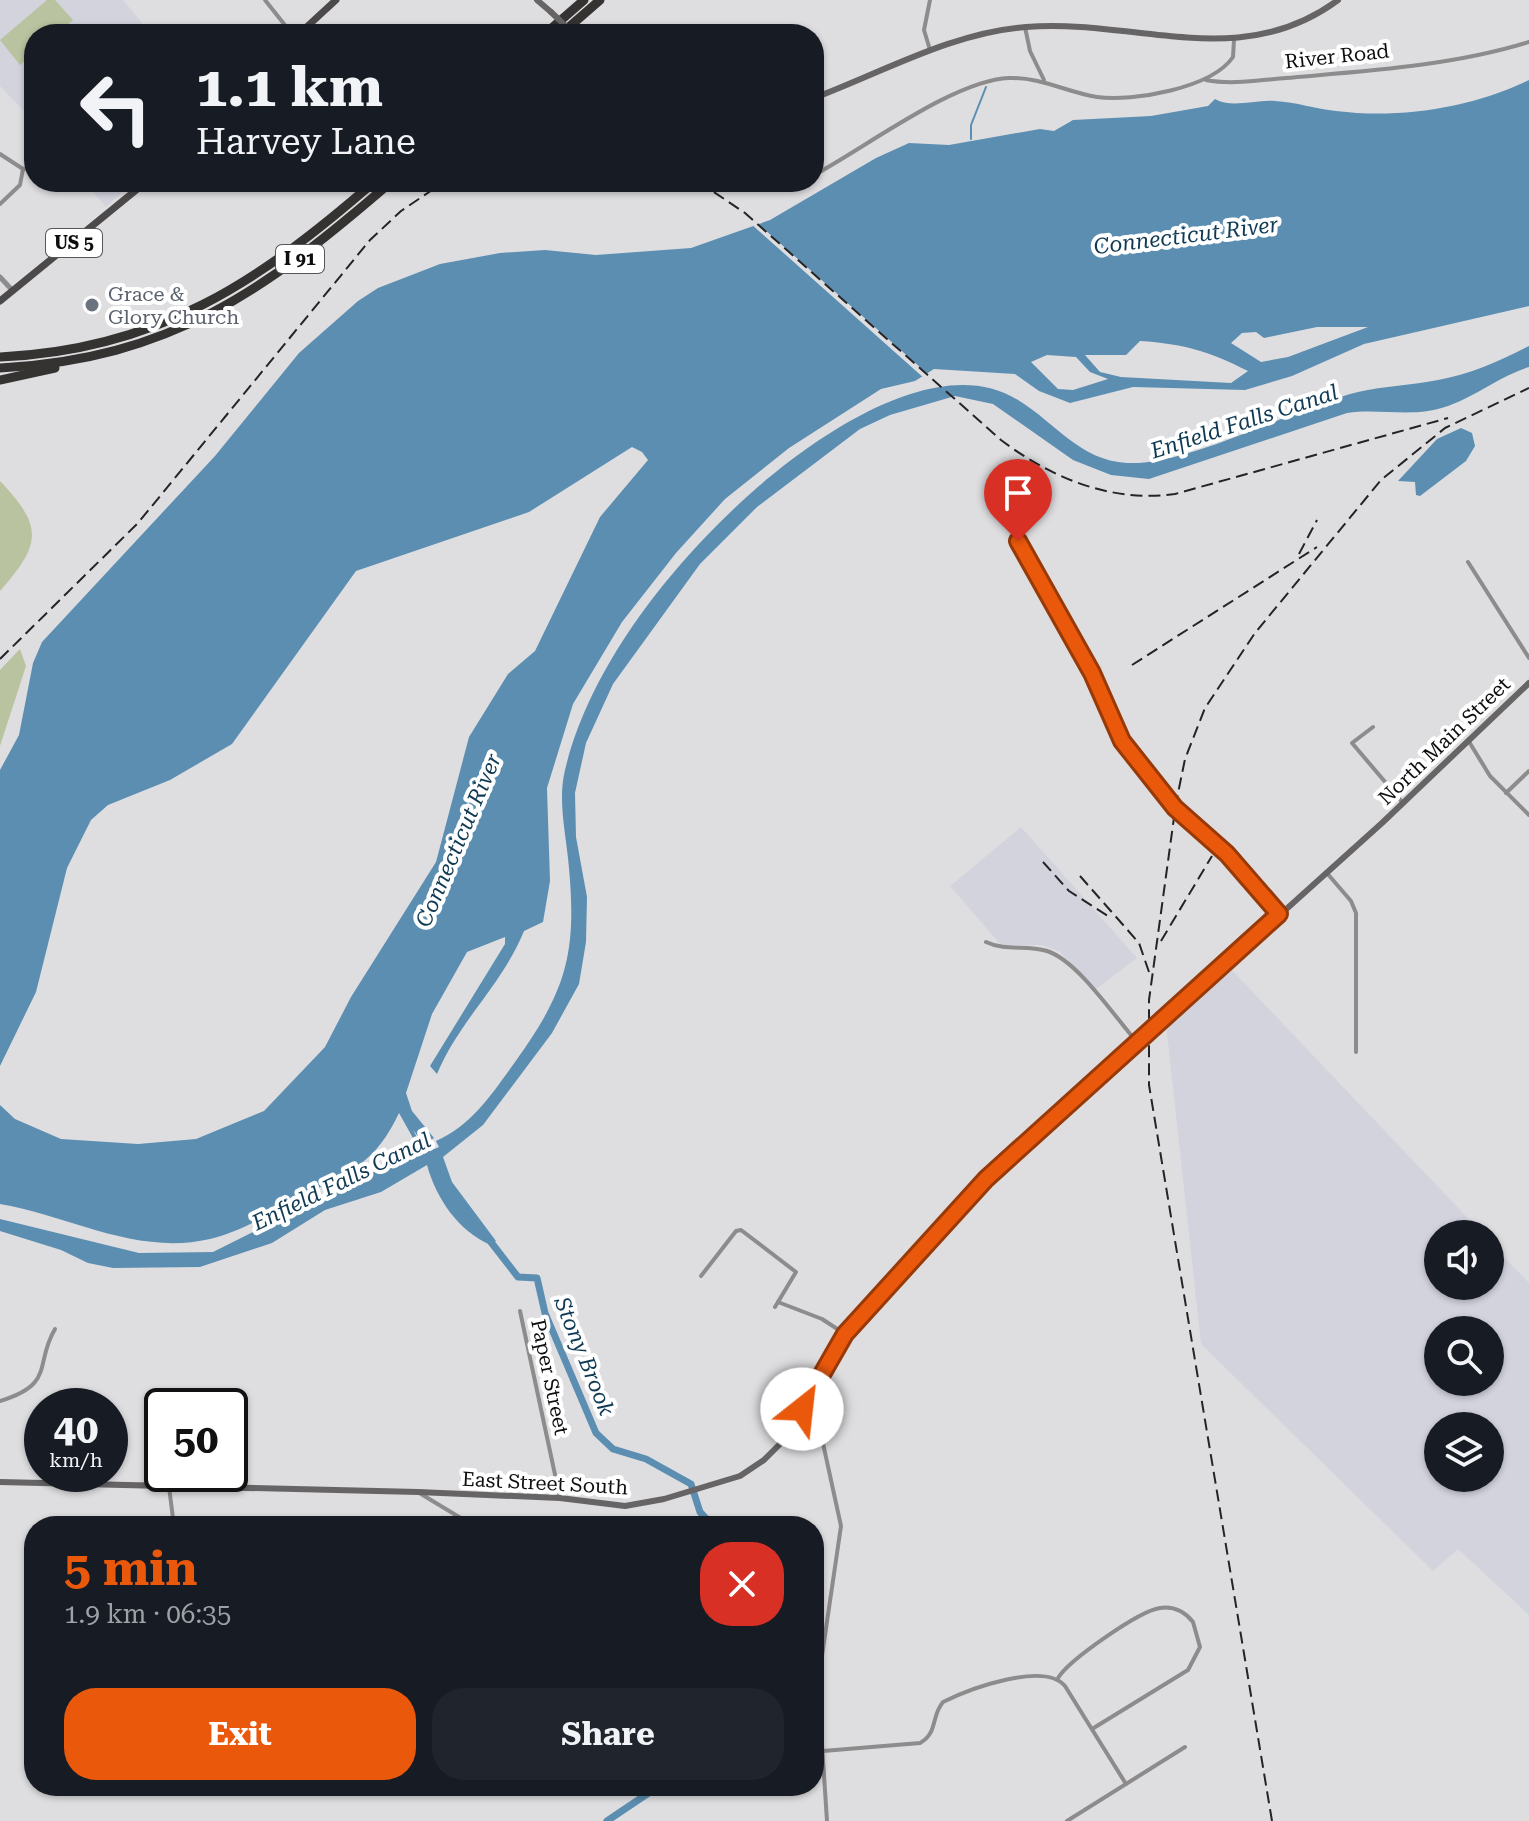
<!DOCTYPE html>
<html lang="en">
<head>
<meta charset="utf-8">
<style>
	:root { --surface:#171b24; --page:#20242c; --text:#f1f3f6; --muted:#9ea1a6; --accent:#ea580c }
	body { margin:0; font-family:"Roboto Serif",serif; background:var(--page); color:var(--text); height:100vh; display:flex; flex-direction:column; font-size:30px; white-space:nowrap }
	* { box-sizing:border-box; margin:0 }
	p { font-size:26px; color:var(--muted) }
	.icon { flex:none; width:44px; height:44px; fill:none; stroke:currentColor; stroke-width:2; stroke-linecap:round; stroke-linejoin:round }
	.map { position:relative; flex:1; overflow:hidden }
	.side { position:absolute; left:24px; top:1516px; width:800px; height:280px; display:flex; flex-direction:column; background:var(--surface); border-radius:32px; box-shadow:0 2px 6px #0004 }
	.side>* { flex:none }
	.guide { position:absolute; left:24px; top:24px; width:800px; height:168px; border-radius:32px; box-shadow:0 2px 6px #0004; background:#171b24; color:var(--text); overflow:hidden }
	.buttons { position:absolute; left:1424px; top:1220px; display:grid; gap:16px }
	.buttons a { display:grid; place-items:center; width:80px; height:80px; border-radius:50%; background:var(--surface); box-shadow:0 2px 6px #0004; font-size:40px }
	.speed { position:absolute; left:24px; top:1388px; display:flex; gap:16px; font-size:40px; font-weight:700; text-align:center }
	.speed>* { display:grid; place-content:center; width:104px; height:104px; border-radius:50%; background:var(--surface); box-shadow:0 2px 6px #0004; line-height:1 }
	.speed small { font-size:20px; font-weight:400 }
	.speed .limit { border:4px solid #111; border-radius:12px; background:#fff; color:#111 }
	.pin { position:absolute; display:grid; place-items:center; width:68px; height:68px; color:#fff; margin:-82px -34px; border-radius:50% 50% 50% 0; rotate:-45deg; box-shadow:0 0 8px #0007 }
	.pin .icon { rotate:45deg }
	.me { position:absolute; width:88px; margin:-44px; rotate:29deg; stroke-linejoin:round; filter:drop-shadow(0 0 6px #0008) }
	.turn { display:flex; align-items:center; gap:28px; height:168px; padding:0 40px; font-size:36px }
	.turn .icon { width:104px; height:104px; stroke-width:2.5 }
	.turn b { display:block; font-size:56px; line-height:68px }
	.round { display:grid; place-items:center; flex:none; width:84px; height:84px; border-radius:32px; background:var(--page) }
	.headline { display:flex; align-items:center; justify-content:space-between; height:136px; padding:0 40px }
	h1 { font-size:48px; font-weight:700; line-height:60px; color:var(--accent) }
	.button { display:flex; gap:16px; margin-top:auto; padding:16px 40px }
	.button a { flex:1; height:92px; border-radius:32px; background:var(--accent); color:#fff; font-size:32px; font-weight:700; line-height:92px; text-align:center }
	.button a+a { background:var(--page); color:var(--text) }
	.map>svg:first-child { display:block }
	.built { fill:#d2d3dd; fill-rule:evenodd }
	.green { fill:#b9c39f }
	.water { fill:#5c8eb1; fill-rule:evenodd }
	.pier { fill:#dedee1 }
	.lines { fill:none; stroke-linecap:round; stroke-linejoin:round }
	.stream { stroke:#5c8eb1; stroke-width:2 }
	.river { stroke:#5c8eb1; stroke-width:7 }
	.minor { stroke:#8d8b8b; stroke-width:4 }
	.tertiary { stroke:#8d8b8b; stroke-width:5 }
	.secondary { stroke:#666464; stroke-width:6 }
	.primary { stroke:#4b4949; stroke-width:7 }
	.motorway { stroke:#353232; stroke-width:9 }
	.rail { stroke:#242426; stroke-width:2; stroke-dasharray:12 6; stroke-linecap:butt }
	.secondary-bridge { stroke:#666464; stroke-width:6 }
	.route-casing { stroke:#983908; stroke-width:20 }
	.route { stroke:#ea580c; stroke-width:14 }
	.worship-dot { fill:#6b7280; stroke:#fff; stroke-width:3 }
	.labels { text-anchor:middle; stroke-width:8; stroke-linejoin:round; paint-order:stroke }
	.shield { fill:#fff; stroke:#565656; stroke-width:2 }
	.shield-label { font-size:18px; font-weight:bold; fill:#0d0d0e }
	.street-label { font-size:20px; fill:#0d0d0e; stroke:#fff }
	.worship-label { font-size:20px; fill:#5b616d; stroke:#fff; text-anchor:start }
	.water-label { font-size:22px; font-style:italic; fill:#103a54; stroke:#fff }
</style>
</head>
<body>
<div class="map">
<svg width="1529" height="1821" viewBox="0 0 1529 1821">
	<rect width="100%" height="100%" fill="#dedee1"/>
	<g class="built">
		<path d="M0,0h123l28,34h-117v88l-34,-36z"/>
		<path d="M85,182h48l-27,25z"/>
		<path d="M1021,827l116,131 -41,31 -37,-38 -17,-6h-41l-51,-59z"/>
		<path d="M1226,964l257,270h-45v52h52v-44l39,41v332l-71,-66 -25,22 -232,-227 -35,-320zM1438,1330h52v52h-52zM1438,1426h52v52h-52z"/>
	</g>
	<g class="green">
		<path d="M47,0h8l18,20 -17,14h-22v19l-14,12 -20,-25z"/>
		<path d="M0,481c45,47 40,64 0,110z"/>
		<path d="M20,649l6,17 -26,80v-76z"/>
	</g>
	<g class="water">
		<path d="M1529,80v226l-165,38 -72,32 -47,14 -112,-3 -63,16 -31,-12 -24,-17 -81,-5 -19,12 -34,8 -92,59 -64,51 -49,54 -54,69 -49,82 -26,84 3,93 -7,41 -19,9c-22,54 -65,90 -87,143l-7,-8 75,-122v-7l-38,15 -35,62 -26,79 6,18 22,27 -10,6 -11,-14 6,11 -1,6 -19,-34c-23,49 -47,58 -94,82 -29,15 -62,36 -95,44 -73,17 -140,-23 -210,-35v-99l15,14 46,20 77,5 58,-5 68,-28 61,-64 26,-50 85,-135 33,-125 39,-63 27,-23 65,-134 48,-57 -6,-8 -10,-5 -103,65 -173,59 -124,173 -62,36 -62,25 -17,15 -24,48 -31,124 -36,74v-296l19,-35 14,-72 9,-21 173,-186 84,-103 59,-52 20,-13 62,-24 60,-11 45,-3 51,5 95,-7 79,-28 106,-62 33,-15 40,2 91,-16 14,2 19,-11 78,-4 57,-10 7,-7c17,10 41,0 60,2 21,1 41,8 61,10 64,8 135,-3 193,-31zM1317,327h51l-80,30 -27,5 -30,-19 11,-10 14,-1 8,6zM1140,341c45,3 68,10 108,30l-17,12 -110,-6 -21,-5 -15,-17h41zM1047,355l29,2 14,15 18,7 -35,11 -15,-1 -27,-27z"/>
		<path d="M1529,346v21c-37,12 -62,38 -101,44 -27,4 -54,-2 -81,2l-198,66 -38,-4 -38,-15 -80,-56 -38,-8 -65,19 -30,14 -103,78 -57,57 -87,120 -27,59 -11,50 1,44 11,60 -1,45 -7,42 -27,49 -69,92 -40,32 9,25 44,59 -5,4c-33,-14 -55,-47 -64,-80l-46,27 -56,18 -53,33 -72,24 -87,1 -25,-5 -27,-13 -61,-19v-12l139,34 74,-1 205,-102 3,5 18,-8 -3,-6c34,-15 53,-43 74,-72 57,-78 68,-114 58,-211 -3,-28 -10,-60 -3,-88 25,-102 100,-197 175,-267 61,-57 194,-156 278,-103 38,23 61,60 109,63 62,3 167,-55 231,-71 26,-6 54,-7 80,-12 33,-6 62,-19 91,-34z"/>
		<path d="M1461,428l11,5 3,13 -9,15 -46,35 -4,-1 -1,-13 -17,-1 39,-42z"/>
	</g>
	<path class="pier" d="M755,221l175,155 -5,3 -175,-156z"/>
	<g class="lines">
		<path class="stream" d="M971,139v-14l15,-38"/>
		<g class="river">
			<path d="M425,1137l14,32"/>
			<path d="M487,1237l31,40 19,1 8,35 51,120 17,16 33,10 45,25 9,28 13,14"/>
			<path d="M814,1583l5,9 1,22 -6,5"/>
			<path d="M607,1821l52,-35"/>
		</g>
		<g class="minor">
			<path d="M265,0l27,34"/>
			<path d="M930,0l-6,30 6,20"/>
			<path d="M1025,27l5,24 14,29"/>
			<path d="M1206,80c25,5 54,0 80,-2 80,-7 166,-12 243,-36"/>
			<path d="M0,154l23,15h11"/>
			<path d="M814,175c51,-27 140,-95 195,-97 32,-1 57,14 88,19 36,5 115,-9 136,-40l1,-17"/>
			<path d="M739,182c21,8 39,7 59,0"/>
			<path d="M0,204l20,-19 3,-16"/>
			<path d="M1005,517l87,156 30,68 53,67 49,43 55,63"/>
			<path d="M1468,562l61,96"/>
			<path d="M1373,727l-21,16 51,60"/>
			<path d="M1468,740l22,36 39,39"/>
			<path d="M1506,793l23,-22"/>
			<path d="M1326,872l25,29 5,12v139"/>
			<path d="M986,942c21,10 40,2 61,9 31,10 67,65 89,90"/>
			<path d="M701,1276l35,-45 5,-1 55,42 -21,35"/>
			<path d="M778,1302l44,17 23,15"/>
			<path d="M520,1311l40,187"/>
			<path d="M812,1393l29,133 -23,157 9,138"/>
			<path d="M0,1401c56,-17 34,-37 55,-72"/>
			<path d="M169,1487l5,39"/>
			<path d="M421,1494l53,32"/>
			<path d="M1058,1678c11,-18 81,-67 102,-70 14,-2 25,4 33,14l7,25 -12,23 -96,59"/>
			<path d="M823,1751l97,-8c18,-10 11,-27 23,-41 26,-13 101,-41 122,-16l61,98"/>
			<path d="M1067,1821l118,-74"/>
		</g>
		<path class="tertiary" d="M0,277l13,14"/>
		<g class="secondary">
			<path d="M537,0l14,12"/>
			<path d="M814,98c67,-25 139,-66 212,-71 109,-9 214,46 312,-27"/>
			<path d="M0,1482l418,10 142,6 65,8 39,-7 76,-23 24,-16 18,-18 63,-108 141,-155 396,-356 147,-140"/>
		</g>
		<g class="primary">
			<path d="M299,34l37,-34"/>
			<path d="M0,301l146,-119"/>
		</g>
		<g class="motorway">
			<path d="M545,34l39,-34"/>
			<path d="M561,34l39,-34"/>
			<path d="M0,357c158,-7 259,-75 374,-175"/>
			<path d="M0,368c171,-9 266,-78 391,-186"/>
			<path d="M0,380l55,-12"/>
		</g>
		<g class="rail">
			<path d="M699,182l46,31 256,227c50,38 111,63 174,54l273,-76"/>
			<path d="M1299,554l18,-34"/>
			<path d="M0,659l138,-136 232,-283 31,-29 43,-29"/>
			<path d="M1132,665l185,-118"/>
			<path d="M1043,862l26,29 39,25"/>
			<path d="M1080,876l59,67 10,29"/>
			<path d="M1161,941l51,-85"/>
			<path d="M1272,1821l-123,-736v-85l27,-197 9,-44 20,-51 50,-75 126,-153 64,-52 84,-40"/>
		</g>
		<path class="secondary-bridge" d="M551,12l23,22"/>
	</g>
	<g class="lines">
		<defs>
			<path id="route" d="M802,1409l43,-75 141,-155 293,-265 -52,-60 -52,-46 -53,-67 -30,-68 -74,-132"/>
		</defs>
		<use href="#route" class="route-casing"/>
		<use href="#route" class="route"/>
	</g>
	<circle class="worship-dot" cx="92" cy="305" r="8"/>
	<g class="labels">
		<g class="shield">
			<rect x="46" y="229" width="56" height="28" rx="6"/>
			<rect x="276" y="245" width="48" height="28" rx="6"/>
		</g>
		<g class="shield-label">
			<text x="74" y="249">US 5</text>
			<text x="300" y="265">I 91</text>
		</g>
		<g class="street-label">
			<text transform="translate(1337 56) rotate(-6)" y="7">River Road</text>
			<text transform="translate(1444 741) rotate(-44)" y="7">North Main Street</text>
			<text transform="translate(550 1377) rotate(78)" y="7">Paper Street</text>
			<text transform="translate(545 1483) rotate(3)" y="7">East Street South</text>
		</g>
		<g class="worship-label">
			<text x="108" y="301">Grace &amp;<tspan x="108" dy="23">Glory Church</tspan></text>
		</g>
		<g class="water-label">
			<text transform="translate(1186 235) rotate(-7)" y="8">Connecticut River</text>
			<text transform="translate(1244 421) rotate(-18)" y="8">Enfield Falls Canal</text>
			<text transform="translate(458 840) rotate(-67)" y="8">Connecticut River</text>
			<text transform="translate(341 1181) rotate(-26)" y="8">Enfield Falls Canal</text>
			<text transform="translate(585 1356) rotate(68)" y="8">Stony Brook</text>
		</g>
	</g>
</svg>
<div class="buttons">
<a><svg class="icon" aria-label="sound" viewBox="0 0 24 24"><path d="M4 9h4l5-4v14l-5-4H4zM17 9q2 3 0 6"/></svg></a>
<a><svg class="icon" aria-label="search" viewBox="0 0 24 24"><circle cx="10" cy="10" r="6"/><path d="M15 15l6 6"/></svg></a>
<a><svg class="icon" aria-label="layers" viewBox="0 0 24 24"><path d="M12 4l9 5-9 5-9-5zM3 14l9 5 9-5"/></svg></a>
</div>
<div class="speed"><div>40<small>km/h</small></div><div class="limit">50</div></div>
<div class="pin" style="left:1018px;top:541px;background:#d93025"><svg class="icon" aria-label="arrive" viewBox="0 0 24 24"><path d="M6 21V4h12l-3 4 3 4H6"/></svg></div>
<svg class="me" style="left:802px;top:1409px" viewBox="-20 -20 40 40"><circle r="19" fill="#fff"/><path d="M0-13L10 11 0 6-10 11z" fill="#ea580c"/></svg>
<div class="guide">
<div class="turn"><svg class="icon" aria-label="left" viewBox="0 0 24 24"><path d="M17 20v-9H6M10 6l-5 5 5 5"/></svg><div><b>1.1 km</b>Harvey Lane</div></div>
</div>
<section class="side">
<div class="headline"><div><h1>5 min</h1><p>1.9 km · 06:35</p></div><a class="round" style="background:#d93025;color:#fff"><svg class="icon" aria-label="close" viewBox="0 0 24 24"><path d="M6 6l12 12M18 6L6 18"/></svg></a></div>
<div class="button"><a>Exit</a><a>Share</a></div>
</section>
</div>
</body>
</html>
